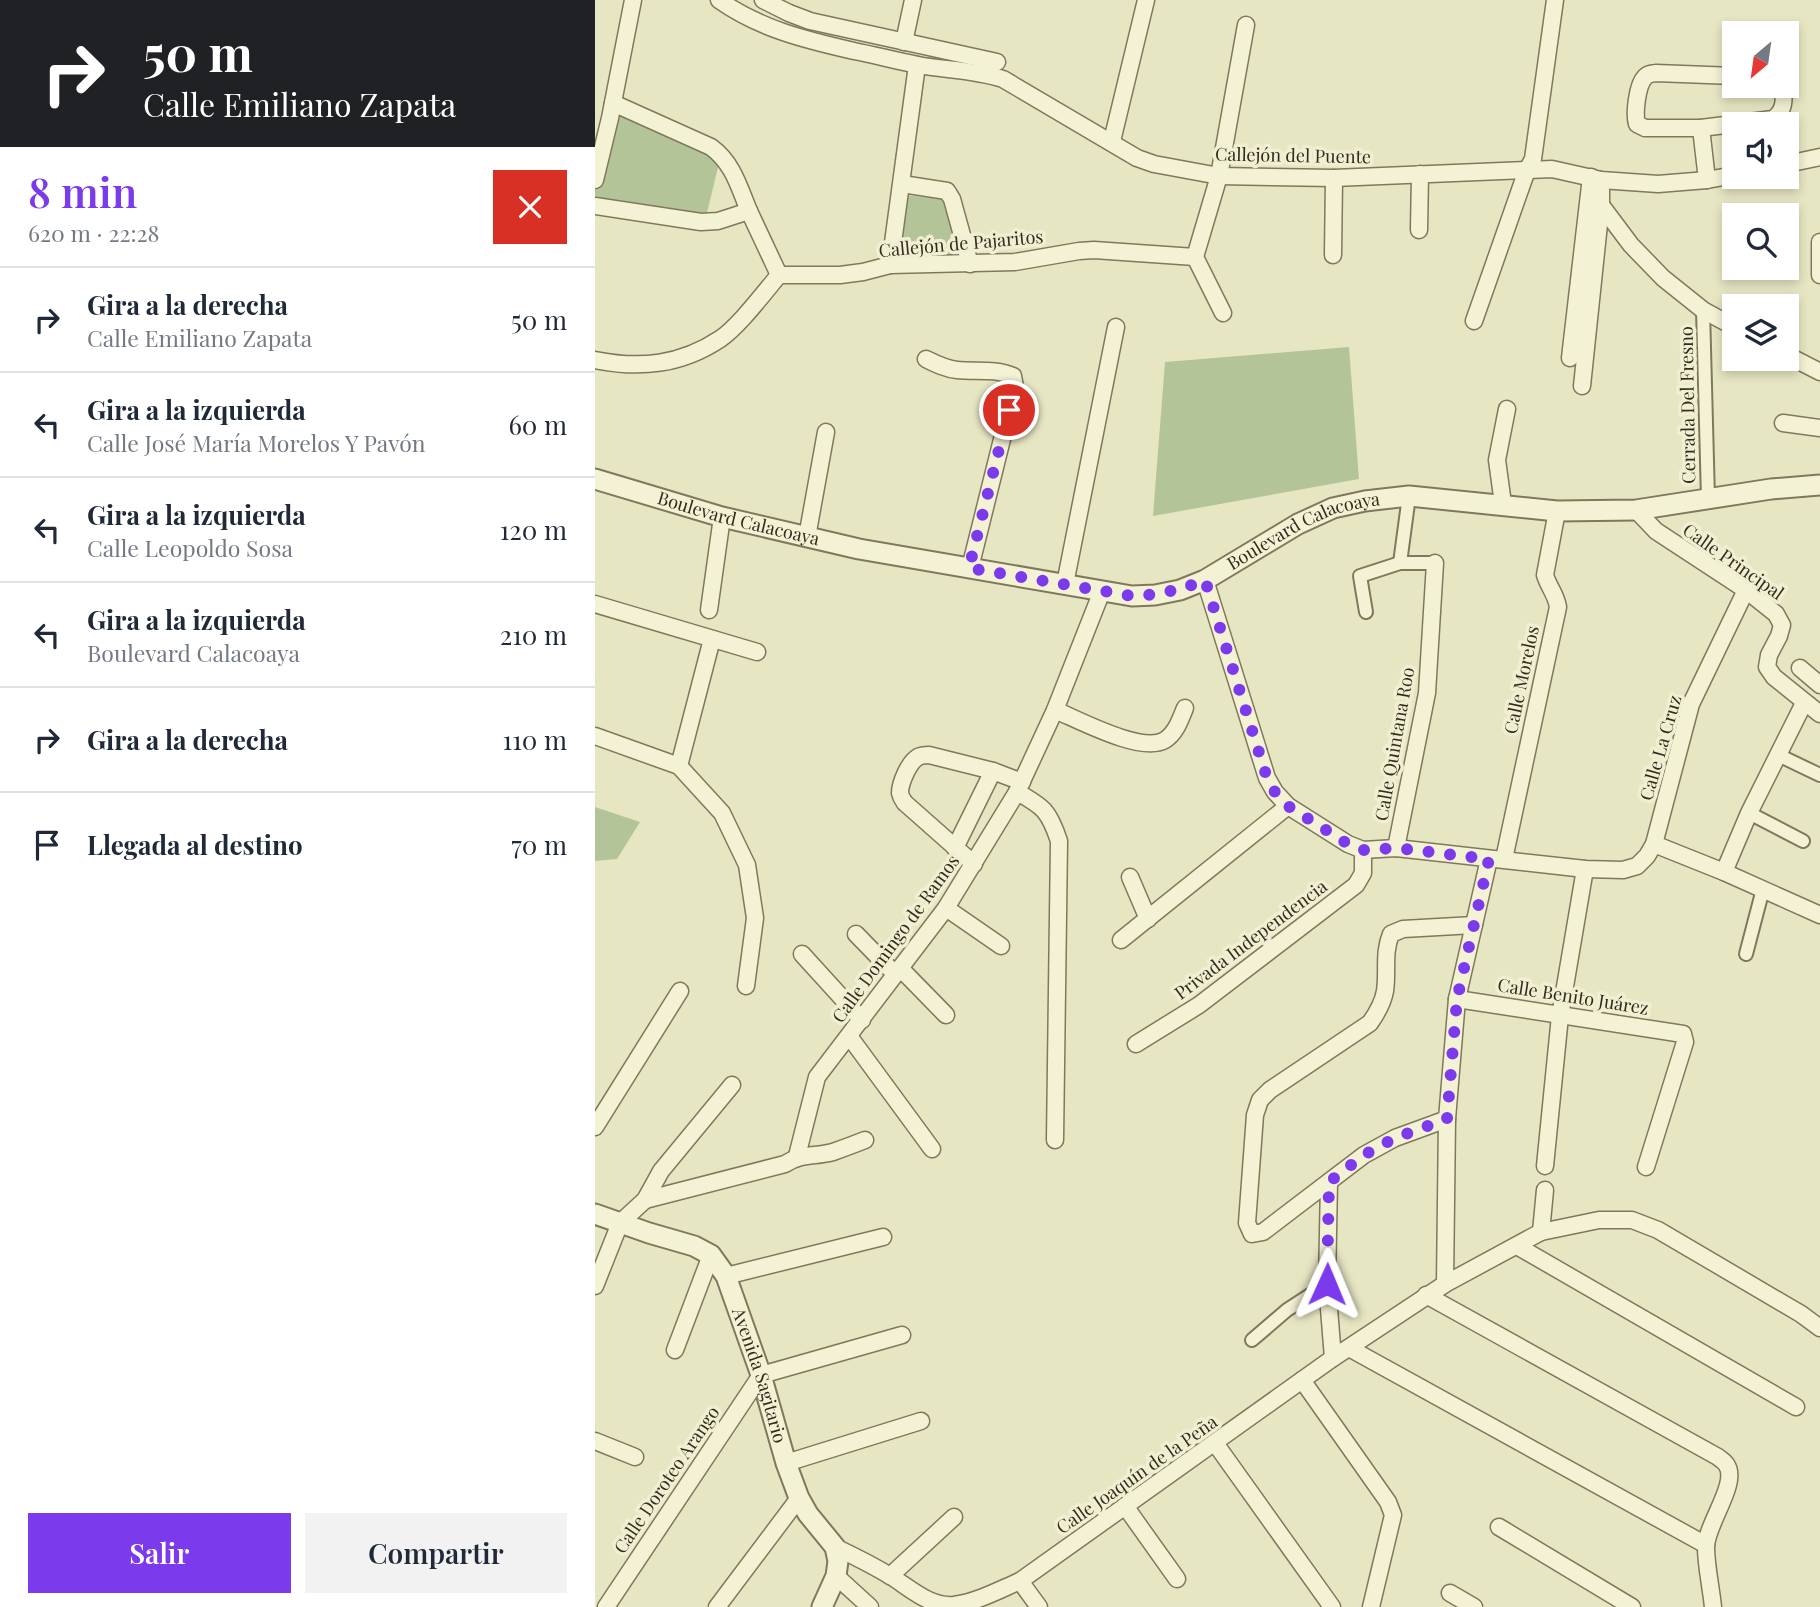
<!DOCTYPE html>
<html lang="es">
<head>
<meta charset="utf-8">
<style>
	:root { --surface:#fff; --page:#f2f2f3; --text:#1f2937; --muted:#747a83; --line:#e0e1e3; --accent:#7c3aed }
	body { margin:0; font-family:"Playfair Display",serif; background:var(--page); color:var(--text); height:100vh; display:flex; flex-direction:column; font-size:26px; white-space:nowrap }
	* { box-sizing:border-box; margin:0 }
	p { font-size:23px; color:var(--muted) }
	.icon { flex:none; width:38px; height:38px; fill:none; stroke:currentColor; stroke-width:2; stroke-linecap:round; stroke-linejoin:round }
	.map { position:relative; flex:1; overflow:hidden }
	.side { display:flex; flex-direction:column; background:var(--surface); width:595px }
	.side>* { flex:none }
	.hud { background:#202124; color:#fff; overflow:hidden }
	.needle { width:46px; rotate:209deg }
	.buttons { position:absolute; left:1127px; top:21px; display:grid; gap:14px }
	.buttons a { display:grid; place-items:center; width:77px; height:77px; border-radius:0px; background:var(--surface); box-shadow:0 4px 10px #0003; font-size:35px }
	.pin { position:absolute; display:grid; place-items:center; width:60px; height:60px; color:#fff; margin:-30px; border:4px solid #fff; border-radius:50%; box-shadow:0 2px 7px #0007 }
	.me { position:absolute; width:77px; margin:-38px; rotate:1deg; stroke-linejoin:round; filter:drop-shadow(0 0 5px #0008) }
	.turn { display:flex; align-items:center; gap:24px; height:147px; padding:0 28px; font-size:32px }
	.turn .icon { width:91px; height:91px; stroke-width:2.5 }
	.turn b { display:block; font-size:49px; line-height:60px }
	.round { display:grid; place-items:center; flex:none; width:74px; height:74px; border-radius:0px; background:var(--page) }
	.overview { display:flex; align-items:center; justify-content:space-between; height:119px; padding:0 28px }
	h1 { font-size:42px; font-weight:600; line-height:52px; color:var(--accent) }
	.button { display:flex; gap:14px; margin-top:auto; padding:14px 28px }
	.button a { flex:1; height:80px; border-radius:0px; background:var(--accent); color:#fff; font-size:28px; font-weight:600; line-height:80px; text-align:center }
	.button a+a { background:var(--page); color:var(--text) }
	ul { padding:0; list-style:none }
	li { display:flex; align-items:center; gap:21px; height:105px; padding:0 28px; border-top:2px solid var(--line) }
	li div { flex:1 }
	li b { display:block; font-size:26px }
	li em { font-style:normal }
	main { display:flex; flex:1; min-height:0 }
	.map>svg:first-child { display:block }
	.green { fill:#b4c499 }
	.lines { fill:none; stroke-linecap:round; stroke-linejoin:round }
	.pedestrian-casing { stroke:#7f785c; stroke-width:16 }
	.minor-casing { stroke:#7f785c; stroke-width:19 }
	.tertiary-casing { stroke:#7f785c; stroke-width:23 }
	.pedestrian { stroke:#f4f2d5; stroke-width:12 }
	.minor { stroke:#f4f2d5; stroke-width:16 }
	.tertiary { stroke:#f4f2d5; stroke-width:19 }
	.route { stroke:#7c3aed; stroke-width:12; stroke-dasharray:0 21.6 }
	.labels { text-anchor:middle; stroke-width:7; stroke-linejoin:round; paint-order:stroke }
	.street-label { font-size:18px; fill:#312c1e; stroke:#f0efd2 }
</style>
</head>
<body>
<main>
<section class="side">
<div class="hud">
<div class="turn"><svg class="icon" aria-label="right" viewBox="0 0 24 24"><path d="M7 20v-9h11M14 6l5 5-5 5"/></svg><div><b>50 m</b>Calle Emiliano Zapata</div></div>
</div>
<div class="overview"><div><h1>8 min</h1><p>620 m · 22:28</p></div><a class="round" style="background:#d93025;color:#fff"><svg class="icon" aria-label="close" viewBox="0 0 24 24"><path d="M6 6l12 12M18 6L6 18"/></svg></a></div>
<ul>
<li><svg class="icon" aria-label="right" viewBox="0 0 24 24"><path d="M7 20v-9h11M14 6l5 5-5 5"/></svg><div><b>Gira a la derecha</b><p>Calle Emiliano Zapata</p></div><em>50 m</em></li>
<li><svg class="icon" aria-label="left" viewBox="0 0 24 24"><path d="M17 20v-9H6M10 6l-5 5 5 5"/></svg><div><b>Gira a la izquierda</b><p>Calle José María Morelos Y Pavón</p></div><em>60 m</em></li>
<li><svg class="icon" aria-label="left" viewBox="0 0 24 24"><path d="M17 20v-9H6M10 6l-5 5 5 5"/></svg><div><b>Gira a la izquierda</b><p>Calle Leopoldo Sosa</p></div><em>120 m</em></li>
<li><svg class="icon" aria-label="left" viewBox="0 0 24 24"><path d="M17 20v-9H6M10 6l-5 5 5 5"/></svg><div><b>Gira a la izquierda</b><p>Boulevard Calacoaya</p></div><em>210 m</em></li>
<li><svg class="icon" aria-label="right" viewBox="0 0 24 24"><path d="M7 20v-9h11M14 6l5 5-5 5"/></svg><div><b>Gira a la derecha</b></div><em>110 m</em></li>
<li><svg class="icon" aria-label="arrive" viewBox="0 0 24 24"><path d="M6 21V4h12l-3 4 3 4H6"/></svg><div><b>Llegada al destino</b></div><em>70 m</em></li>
</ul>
<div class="button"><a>Salir</a><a>Compartir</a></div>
</section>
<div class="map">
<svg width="1225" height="1607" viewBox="0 0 1225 1607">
	<rect width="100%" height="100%" fill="#e7e6c3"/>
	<g class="green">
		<path d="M19,109l106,50 -14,58 -111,-18v-9z"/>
		<path d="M311,195l43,5 16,59 -67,-4z"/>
		<path d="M754,347l10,132 -206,37 12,-154z"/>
		<path d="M0,807l45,15 -23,37 -22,2z"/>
	</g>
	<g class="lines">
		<defs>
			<g id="pedestrian">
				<path d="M1108,310l5,189"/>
				<path d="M805,563l9,-67"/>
				<path d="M771,612l-6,-36 40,-13h35"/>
				<path d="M1183,755l42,20"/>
				<path d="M1154,813l54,28"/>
				<path d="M1151,954l17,-65"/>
				<path d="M657,1340l35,-30 40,-26"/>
			</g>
			<g id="minor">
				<path d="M124,0c41,29 87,40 135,51 21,4 42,10 64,14 28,5 57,5 85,14l134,79 17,6 65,12 115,2 218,-9 49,11 57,4 49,-4 27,-5"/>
				<path d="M168,0l26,13 21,8 187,41"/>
				<path d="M309,42l9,-42"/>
				<path d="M1139,76l-78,-3c-6,1 -7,0 -11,4 -8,8 -11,37 -8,47l8,4h56l72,-9c12,-8 12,-20 9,-33"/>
				<path d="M18,103l98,44c22,16 28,40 38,64"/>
				<path d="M1106,128l6,52"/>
				<path d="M517,141l34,-141"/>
				<path d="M1192,164l33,-7"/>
				<path d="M0,180l15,-62 23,-118"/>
				<path d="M307,184l45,7 5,8 18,65"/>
				<path d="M1006,205l30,40 32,33 40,32 31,17"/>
				<path d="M0,206l106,16 17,-1 31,-10 30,64"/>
				<path d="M824,230l1,-56"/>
				<path d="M1225,242v33"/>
				<path d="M738,255l1,-77"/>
				<path d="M295,265l27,-200"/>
				<path d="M628,313l-28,-56 24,-81 27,-151"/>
				<path d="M879,321l53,-151 6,-11 22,-159"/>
				<path d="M1192,355l33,17"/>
				<path d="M975,358l21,-181"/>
				<path d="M331,359c10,5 20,10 31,11 19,2 38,-2 56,6l2,11 -45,181"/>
				<path d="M0,360c45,9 86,5 125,-21 19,-13 43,-45 59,-64h61l23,-3 27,-7 125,-3 64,-11 15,-1 101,7"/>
				<path d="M987,386l19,-181v-25"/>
				<path d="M1188,423l37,5"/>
				<path d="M908,504l-6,-44 10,-51"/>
				<path d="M1041,510l20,21 90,59 30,24 6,11 -3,11 -10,19 -2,12 7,10 46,37"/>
				<path d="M212,537l19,-105"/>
				<path d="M610,580l62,198 8,14 13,14 60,38 15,6 33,-2 189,21 38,1 14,-4 10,-10 7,-12 37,-140 55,-114"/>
				<path d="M470,584l51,-257"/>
				<path d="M0,604l162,48"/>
				<path d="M114,610l13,-93"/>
				<path d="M1205,668l20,17"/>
				<path d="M460,710c24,10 87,44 110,30 11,-7 15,-20 20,-32"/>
				<path d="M0,736l84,30 43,47 25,52 8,53 -9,68"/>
				<path d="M84,766l33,-127"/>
				<path d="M422,792c27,15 32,19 42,49l-4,299"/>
				<path d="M1059,844l70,28 96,43"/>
				<path d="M360,848l38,-77"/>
				<path d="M801,848l31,-155 8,-130"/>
				<path d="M909,859l54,-252c-2,-13 -9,-19 -13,-32l12,-64"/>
				<path d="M379,864l-69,-61c-3,-4 -4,-5 -5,-10 0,-10 9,-31 18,-36 4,-2 6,-2 11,-2l64,16 29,11"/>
				<path d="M1129,872l25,-59 55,-110"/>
				<path d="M535,877l18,42"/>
				<path d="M351,908l55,38"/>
				<path d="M261,934l39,40"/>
				<path d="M526,940l167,-134"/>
				<path d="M207,954l60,66"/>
				<path d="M305,968l46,47"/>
				<path d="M862,999l226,35 2,8 -39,125"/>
				<path d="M254,1036l83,113"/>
				<path d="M541,1044l63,-39 157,-120 7,-12v-23"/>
				<path d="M852,1119l-52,19 -31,17 -101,77 -11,2 -5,-11 8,-108 5,-15 10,-10 100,-67c7,-10 13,-20 15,-32 3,-20 -2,-38 6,-57l12,-5 71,-4"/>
				<path d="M0,1127l85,-136"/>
				<path d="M202,1156l20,-79 129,-169 71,-116 38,-82 47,-119"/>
				<path d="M950,1166l15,-150 25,-147"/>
				<path d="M734,1182l-2,102 6,74"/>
				<path d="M50,1200l140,-36c17,-11 30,-7 48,-12 11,-4 22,-8 32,-12"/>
				<path d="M946,1232l4,-42"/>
				<path d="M922,1246l279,161"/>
				<path d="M131,1276l157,-39"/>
				<path d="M850,1284l2,-165 10,-120 32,-140"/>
				<path d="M0,1286l25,-63 25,-23 16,-29 71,-86"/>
				<path d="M831,1295l292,162c2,2 6,4 8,7 14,18 -20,60 -20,83 0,19 5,40 7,60"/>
				<path d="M754,1348l357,197"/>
				<path d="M80,1350l36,-95"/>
				<path d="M707,1380l86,122 5,13 -22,92"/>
				<path d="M0,1441l40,16"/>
				<path d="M620,1443l117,164"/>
				<path d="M191,1463l135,-42"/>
				<path d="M530,1506l52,73"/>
				<path d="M904,1527l133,80"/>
				<path d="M240,1547c19,9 39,19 57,30 19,12 38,30 62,28 23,-3 45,-15 66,-24l313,-223 112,-74 96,-52 58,-12h33l26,10 143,84 19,14"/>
				<path d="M241,1576l34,31"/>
				<path d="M295,1576l64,-59"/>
				<path d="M425,1581l19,26"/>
				<path d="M855,1593l24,14"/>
				<path d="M11,1607l155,-232 141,-40"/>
				<path d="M122,1607l82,-109"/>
			</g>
			<g id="tertiary">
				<path id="s1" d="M0,479l127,38 137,32 273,47 23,-1 25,-5 25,-10 93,-56 35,-16 32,-7 44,-5 148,15 79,-1 135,-21 49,-4"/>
				<path id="s2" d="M0,1214l54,19 45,13 17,9 15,21 35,99 25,88 13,35 9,16 27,33 3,14 -2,15 -14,31"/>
			</g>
		</defs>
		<use href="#pedestrian" class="pedestrian-casing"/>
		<use href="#minor" class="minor-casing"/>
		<use href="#tertiary" class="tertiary-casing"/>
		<use href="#pedestrian" class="pedestrian"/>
		<use href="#minor" class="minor"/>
		<use href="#tertiary" class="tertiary"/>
	</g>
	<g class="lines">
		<path class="route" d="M414,410l-40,158 163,28c27,-1 48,-6 73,-16l62,198 8,14 13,14 60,38 15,6 33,-2 93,11 -32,140 -10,120 -52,19 -31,17 -35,27 -2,102"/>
	</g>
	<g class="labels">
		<g class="street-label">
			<text transform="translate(698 156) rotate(1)" y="6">Callejón del Puente</text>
			<text transform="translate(366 244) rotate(-5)" y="6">Callejón de Pajaritos</text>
			<text transform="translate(1093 405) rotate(-91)" y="6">Cerrada Del Fresno</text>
			<text dy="6" stroke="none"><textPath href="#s1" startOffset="149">Boulevard Calacoaya</textPath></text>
			<text dy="6" stroke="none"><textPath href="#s1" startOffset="737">Boulevard Calacoaya</textPath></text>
			<text transform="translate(1138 562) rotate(35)" y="6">Calle Principal</text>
			<text transform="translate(927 680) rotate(-78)" y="6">Calle Morelos</text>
			<text transform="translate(800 744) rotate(-80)" y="6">Calle Quintana Roo</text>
			<text transform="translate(1066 748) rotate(-74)" y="6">Calle La Cruz</text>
			<text transform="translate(301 939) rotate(-54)" y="6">Calle Domingo de Ramos</text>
			<text transform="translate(656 940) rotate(-37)" y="6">Privada Independencia</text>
			<text transform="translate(978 997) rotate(9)" y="6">Calle Benito Juárez</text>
			<text dy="6" stroke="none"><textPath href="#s2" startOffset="254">Avenida Sagitario</textPath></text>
			<text transform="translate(542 1475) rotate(-35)" y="6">Calle Joaquín de la Peña</text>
			<text transform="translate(72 1480) rotate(-56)" y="6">Calle Doroteo Arango</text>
		</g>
	</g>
</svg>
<div class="buttons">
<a><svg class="needle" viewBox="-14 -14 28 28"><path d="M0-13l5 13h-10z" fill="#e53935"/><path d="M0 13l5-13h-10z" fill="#747a83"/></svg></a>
<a><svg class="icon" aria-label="sound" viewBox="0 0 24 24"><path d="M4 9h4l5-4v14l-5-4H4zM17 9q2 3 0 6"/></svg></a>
<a><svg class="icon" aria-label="search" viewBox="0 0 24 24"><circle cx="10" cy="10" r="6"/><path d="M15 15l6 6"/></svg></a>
<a><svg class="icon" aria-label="layers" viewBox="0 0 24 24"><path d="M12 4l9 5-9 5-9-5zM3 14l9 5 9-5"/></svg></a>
</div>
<div class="pin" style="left:414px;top:410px;background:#d93025"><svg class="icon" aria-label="arrive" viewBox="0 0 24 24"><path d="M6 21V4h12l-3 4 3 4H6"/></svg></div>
<svg class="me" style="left:732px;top:1284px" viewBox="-20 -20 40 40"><path d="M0-17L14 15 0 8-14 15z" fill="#7c3aed" stroke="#fff" stroke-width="4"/></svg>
</div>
</main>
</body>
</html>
